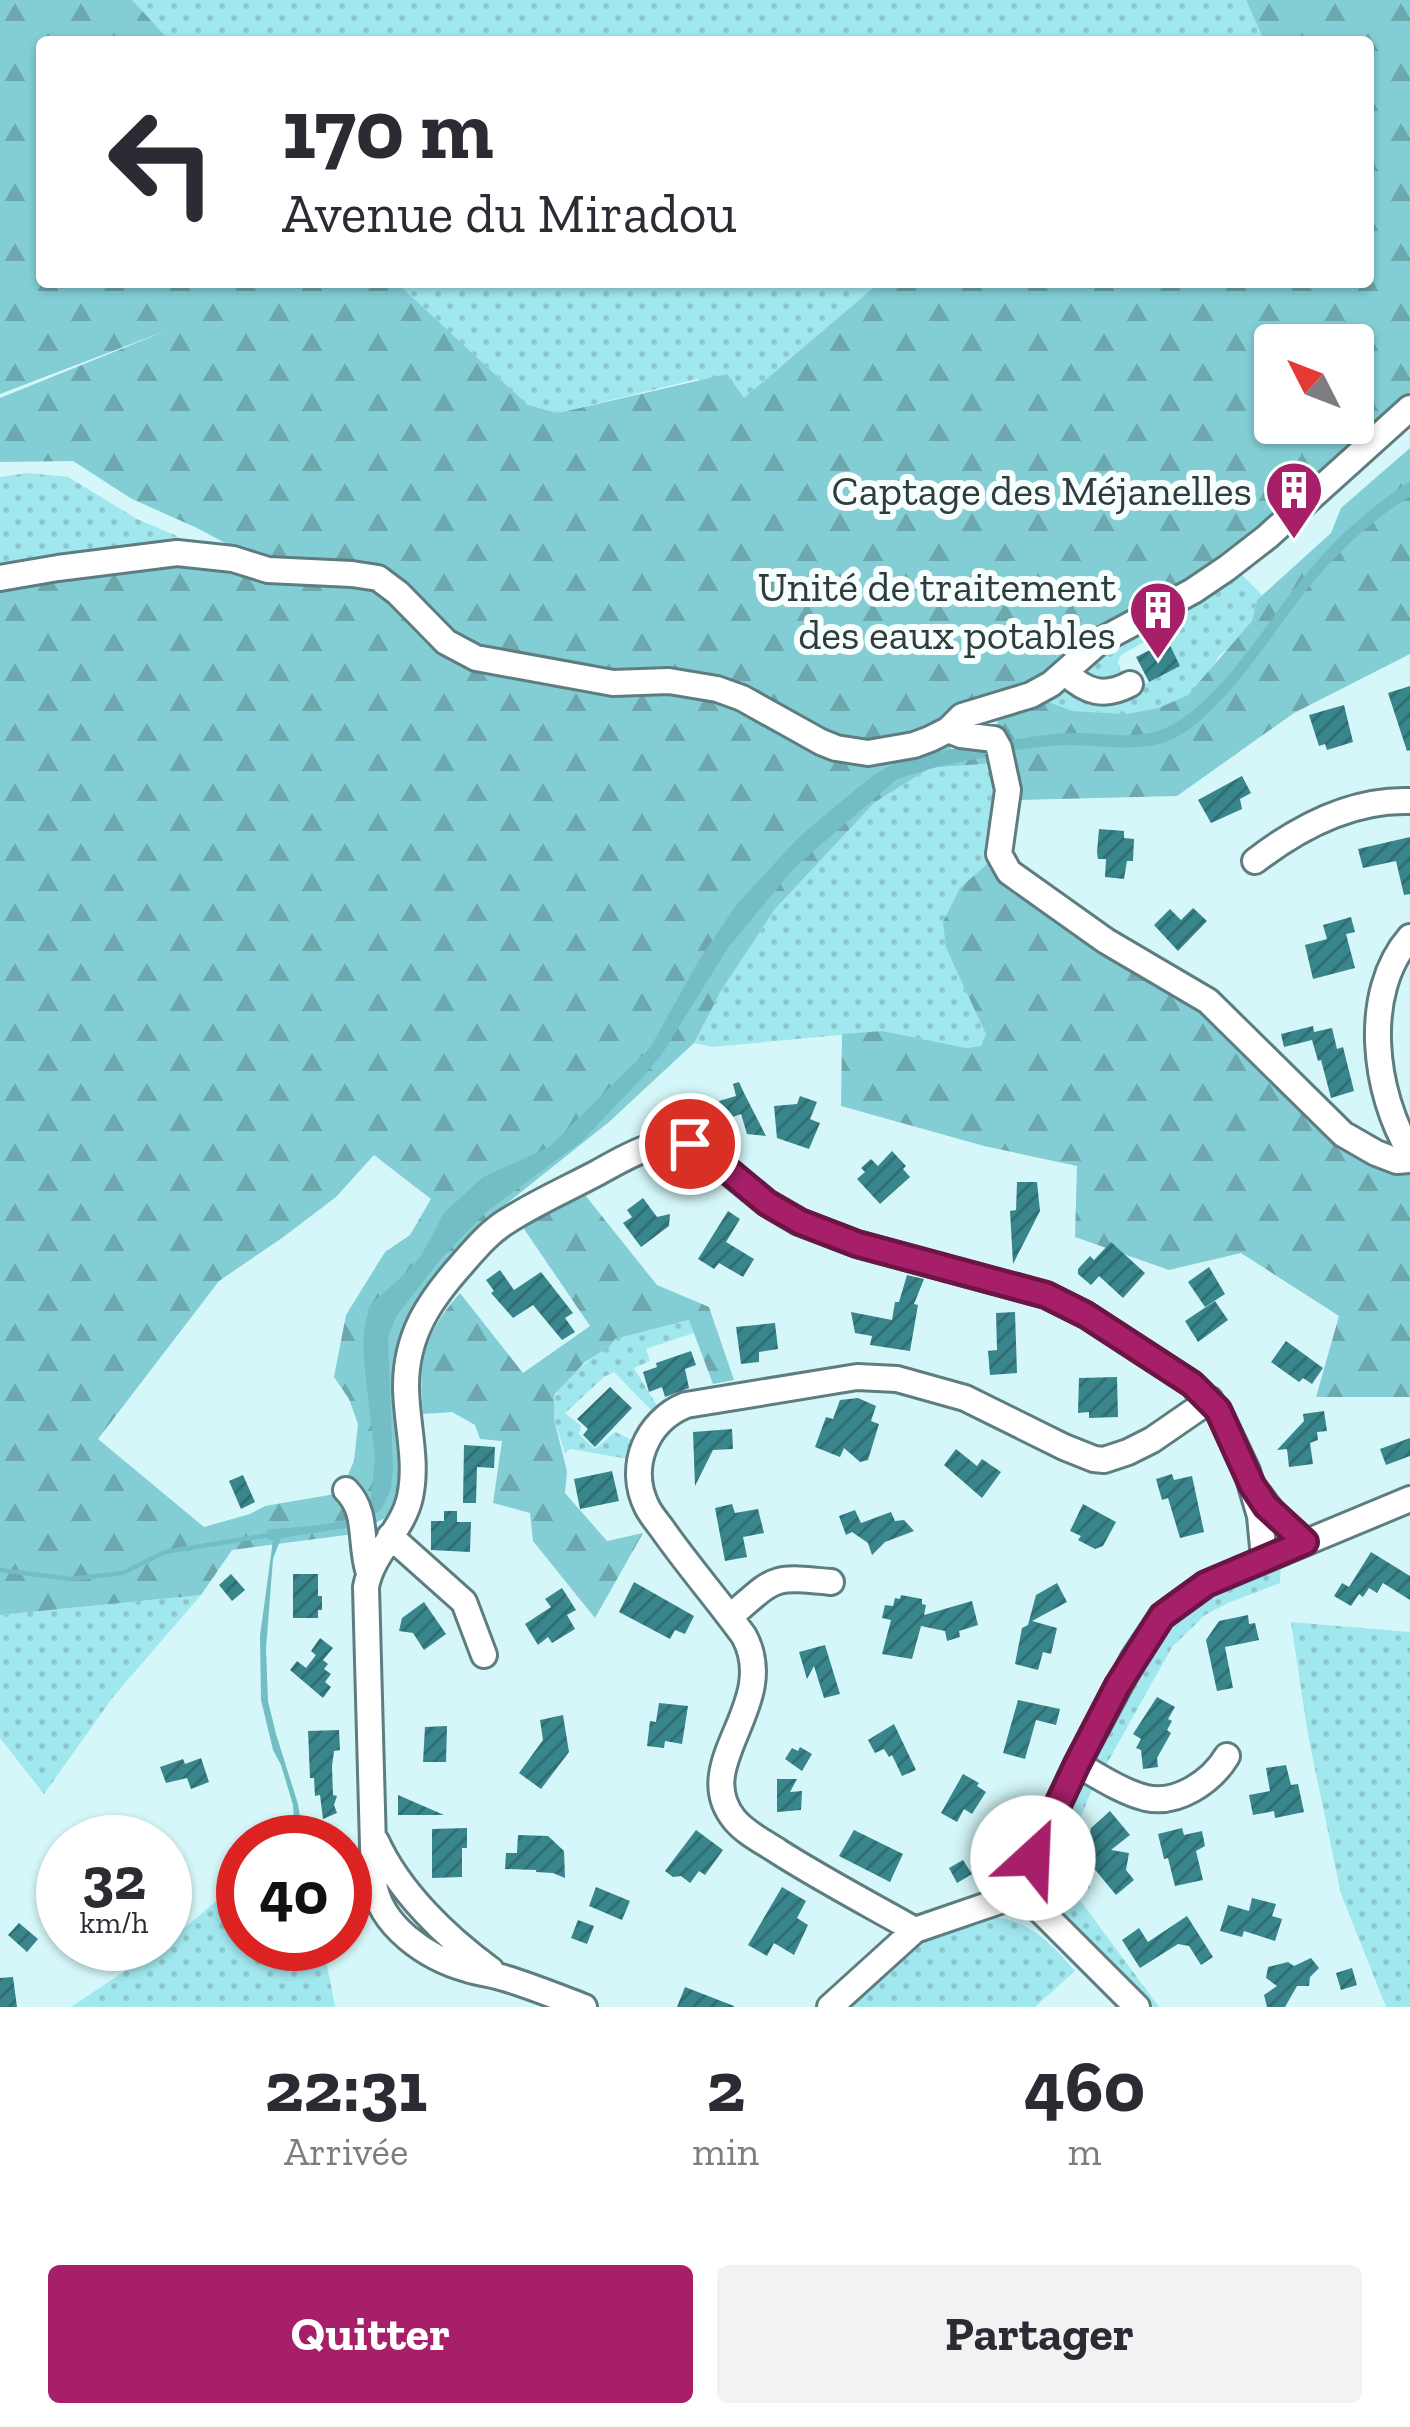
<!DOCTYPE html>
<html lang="fr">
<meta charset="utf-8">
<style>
body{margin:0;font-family:"Zilla Slab",serif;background:#f2f2f3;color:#2b2b33;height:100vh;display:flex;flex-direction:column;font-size:45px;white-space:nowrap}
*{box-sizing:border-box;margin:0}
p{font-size:39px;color:#7c7c81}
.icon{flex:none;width:66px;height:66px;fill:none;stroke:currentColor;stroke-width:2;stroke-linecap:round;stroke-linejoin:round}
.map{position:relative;height:2007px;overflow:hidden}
.drawer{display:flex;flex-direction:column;background:#fff;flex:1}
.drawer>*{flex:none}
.hud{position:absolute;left:36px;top:36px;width:1338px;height:252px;border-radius:12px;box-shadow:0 3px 9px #0004;background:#fff;color:#2b2b33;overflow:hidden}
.needle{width:78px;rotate:312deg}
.buttons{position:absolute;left:1254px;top:324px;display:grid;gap:24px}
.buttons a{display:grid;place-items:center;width:120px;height:120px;border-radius:12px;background:#fff;box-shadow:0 3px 9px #0004;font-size:60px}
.speed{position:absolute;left:36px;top:1815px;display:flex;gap:24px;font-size:60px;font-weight:700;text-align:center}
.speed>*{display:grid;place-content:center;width:156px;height:156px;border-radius:50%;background:#fff;box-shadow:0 3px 9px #0004;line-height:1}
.speed small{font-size:30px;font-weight:400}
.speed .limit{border:18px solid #d22;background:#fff;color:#111}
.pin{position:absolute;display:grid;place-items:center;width:102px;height:102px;color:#fff;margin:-51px;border:6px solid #fff;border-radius:50%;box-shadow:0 3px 12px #0007}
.me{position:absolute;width:132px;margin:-66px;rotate:25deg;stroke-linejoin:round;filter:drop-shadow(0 0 9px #0008)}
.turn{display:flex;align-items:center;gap:42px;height:252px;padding:0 48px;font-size:54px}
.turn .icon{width:156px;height:156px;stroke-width:2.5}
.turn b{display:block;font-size:84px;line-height:102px}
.eta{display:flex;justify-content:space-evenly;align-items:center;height:204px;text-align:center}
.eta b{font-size:72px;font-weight:700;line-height:84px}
.button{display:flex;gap:24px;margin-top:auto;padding:24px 48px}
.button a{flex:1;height:138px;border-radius:12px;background:#a61f68;color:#fff;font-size:48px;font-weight:700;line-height:138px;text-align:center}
.button a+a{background:#f2f2f3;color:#2b2b33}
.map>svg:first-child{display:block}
.grass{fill:url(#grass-dots)}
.forest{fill:url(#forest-firs);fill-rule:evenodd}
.water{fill:#73bec5}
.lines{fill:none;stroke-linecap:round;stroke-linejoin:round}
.stream{stroke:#73bec5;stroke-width:4.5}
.building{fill:url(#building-hatch)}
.minor-casing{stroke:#5e7d80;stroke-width:30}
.minor{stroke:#fff;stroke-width:24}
.route-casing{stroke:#6c1444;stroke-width:30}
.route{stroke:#a61f68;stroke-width:21}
.labels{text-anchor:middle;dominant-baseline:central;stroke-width:12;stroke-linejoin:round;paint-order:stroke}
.poi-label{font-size:42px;fill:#2e3c3d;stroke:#f7fefe;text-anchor:end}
</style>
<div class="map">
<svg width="1410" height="2007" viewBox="0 0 1410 2007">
<defs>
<pattern id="grass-dots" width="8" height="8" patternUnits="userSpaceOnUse" patternTransform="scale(3)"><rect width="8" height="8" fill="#a1e7ee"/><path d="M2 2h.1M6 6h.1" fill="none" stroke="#8bc7cd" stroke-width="1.8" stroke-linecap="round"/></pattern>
<pattern id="forest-firs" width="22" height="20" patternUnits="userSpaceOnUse" patternTransform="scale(3)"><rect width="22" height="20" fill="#83ced5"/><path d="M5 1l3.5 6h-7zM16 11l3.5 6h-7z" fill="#6ca8ae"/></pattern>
<pattern id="building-hatch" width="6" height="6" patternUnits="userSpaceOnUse" patternTransform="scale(3)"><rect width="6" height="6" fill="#38858b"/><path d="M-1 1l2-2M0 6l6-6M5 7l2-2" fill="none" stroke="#306e73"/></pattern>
</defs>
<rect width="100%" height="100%" fill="#d5f7fa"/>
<path class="grass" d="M132 0H1246L1263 35 1410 0V42L1362 37 1338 42H171Z
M396 282H880L744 399 697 379 558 413 528 405Z
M28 473 68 477 137 519 177 536 182 543 0 570V477Z
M1240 573 1262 595 1257 601 1252 621 1239 639 1219 656 1207 676 1188 695 1158 708 1126 714 1071 711 1046 701 1043 695 1068 687 1119 697 1180 666 1168 642 1151 649 1146 641 1121 655 1118 662 1123 676 1113 687 1081 674 1100 649Z
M995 763 999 795 987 836 988 863 960 888 946 948 987 1034 981 1046 966 1048 883 1031 712 1047 694 1043 721 991 775 909 875 802 930 768Z
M690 1320 694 1333 646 1349 650 1361 634 1368 657 1406 652 1411 614 1372 604 1377 565 1413 581 1426 579 1434 595 1449 615 1432 632 1440 629 1459 570 1449 565 1454 554 1419V1396L569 1377 615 1339Z
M1281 1559 1280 1583 1228 1603 1205 1615 1172 1647 1091 1792 1064 1857V1871L1068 1884 1159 2007H1146L1107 1965 1101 1953 1050 1898 1044 1882 1046 1857 1095 1740 1174 1613Z
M201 1595 113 1697 44 1794 0 1738V1615Z
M1291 1622 1410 1632V2007H1386L1341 1894 1308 1735Z
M243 1879V1944H323L335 2007H71L165 1944Z
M988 1917C1028 1918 1050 1942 1075 1971L1035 2007H846L917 1942Z"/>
<path class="forest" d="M0 0H132L171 42H42V282H396L528 405 558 413 727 374 744 398 880 282H1368V42H1265L1246 0H1410V392L1388 416 1227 562 1048 678 945 722 952 753 993 751 995 763 930 768 875 802 775 909 721 991 694 1043 609 1122 501 1208 438 1281 402 1327 399 1511 354 1534 232 1550 201 1595 0 1615V581L233 551 227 544 197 528 132 499 73 461 0 462V398L168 330 0 394ZM1275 345H1353V423H1275ZM374 1155 431 1199 410 1235 385 1252 346 1315 334 1377 349 1399 358 1424 354 1461 344 1484 335 1494 265 1506 250 1514 204 1527 98 1439 219 1281 282 1238 336 1197Z
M1410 448V654L1294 713 1177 796 1019 800 997 722 1006 713 1046 701 1072 711 1126 714 1158 708 1188 695 1252 621 1257 600 1331 533 1341 508Z
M988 863 1015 888 1186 994 1396 1167 1410 1175V1397H1316L1339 1316 1241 1253 1169 1270 1075 1237 1077 1166 984 1146 841 1106 842 1034 883 1031 966 1048 981 1046 986 1034 946 948 943 922 960 888Z
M585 1195 657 1285 709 1307 734 1380 713 1384 689 1320 615 1339 609 1347 585 1362 554 1395V1419L567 1471 565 1493 607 1541 643 1533 595 1618 533 1541 530 1513 493 1503 502 1441 480 1439 475 1425 452 1412 423 1414C418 1360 424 1334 460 1293L523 1373 590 1326 522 1226Z"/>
<path class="water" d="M1410 481V496C1373 520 1342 548 1313 582 1275 627 1219 725 1163 743 1133 752 1101 745 1070 745 1049 745 1027 749 1006 751L1003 741C1027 738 1051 733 1076 733 1102 733 1132 739 1158 731 1215 711 1264 625 1302 579 1333 540 1368 509 1410 481Z
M990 743 996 755 940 766 897 779 794 868 728 948 662 1054 643 1077 581 1142 486 1212 439 1261 396 1317 388 1337 393 1466 391 1489 382 1508 370 1519 353 1527 281 1538 273 1559 266 1648 268 1701 276 1734 298 1804 302 1830 307 1842H299L295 1834 293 1805 281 1765 273 1750 261 1700 260 1636 273 1540H268L267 1530C299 1525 345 1529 370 1506L375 1456 365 1372 363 1344 365 1324 370 1305 407 1272 421 1256 444 1213 483 1177 549 1147 650 1048 699 960 737 904 797 839 838 804 874 775 908 756Z"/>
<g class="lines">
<path class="stream" d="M0 1570 70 1579 123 1573 165 1552 269 1535"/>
</g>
<path class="building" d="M1168 641 1180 666 1149 682 1136 657Z
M1410 686V750L1407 751 1388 693Z
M1344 705 1353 742 1327 750 1325 744 1319 746 1309 715Z
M1242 776 1251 793 1240 799 1242 809 1211 823 1198 800Z
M1099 829 1124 831V838L1134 839 1133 861H1127L1124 879 1105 877 1106 859H1098L1097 852Z
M1410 837V894L1404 895 1396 861 1363 868 1358 849Z
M1193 908 1207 921 1178 951 1154 925 1170 909 1181 920Z
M1351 917 1355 932 1346 934 1355 968 1313 979 1305 945 1327 939 1323 925Z
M1313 1026 1314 1032 1332 1028 1337 1049 1343 1047 1354 1091 1331 1098 1321 1060 1318 1061 1312 1040 1284 1047 1281 1034Z
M739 1082 744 1093 766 1136 747 1134 741 1114 724 1120 719 1101 736 1096 733 1084Z
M800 1096 817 1102 810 1119 820 1123 809 1149 777 1138 774 1106 797 1104Z
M892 1151 906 1166 903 1169 910 1177 880 1204 857 1179 865 1172 861 1168 871 1159 878 1166Z
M1017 1182H1037L1040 1211 1013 1264 1010 1211 1016 1210Z
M643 1198 657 1217 670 1214 669 1226 641 1247 623 1223 632 1217 627 1210Z
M728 1211 740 1219 726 1242 754 1259 743 1277 719 1263 714 1269 698 1259Z
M1111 1242 1145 1273 1123 1298 1099 1276 1091 1285 1078 1274V1269L1090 1256 1094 1260Z
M1209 1267 1225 1294 1205 1307 1188 1282Z
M500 1270 514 1290 541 1272 573 1313 565 1318 575 1332 562 1340 533 1305 513 1318 491 1293 494 1291 486 1280Z
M907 1275 924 1279 914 1304 918 1305 910 1351 870 1345 872 1336 855 1333 851 1312 892 1320 895 1302H899Z
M1215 1301 1228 1320 1198 1342 1185 1321Z
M1015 1312 1017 1373 990 1375 988 1351 997 1350 996 1313Z
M775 1323 778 1349 759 1352V1362L741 1364 736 1327Z
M1286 1341 1323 1368 1312 1384 1303 1378 1299 1382 1271 1362Z
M691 1351 696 1365 685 1369 689 1388 665 1397 662 1387 649 1392 643 1372 657 1367 656 1363Z
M1117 1377 1118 1417 1089 1418V1412L1078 1413 1079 1378Z
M610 1387 632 1408 595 1447 583 1435 588 1429 577 1419Z
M858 1398 876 1406 871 1421 879 1424 868 1460 860 1462 844 1448 840 1457 815 1447 826 1417 833 1419 840 1400Z
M1324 1411 1327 1431 1317 1432 1318 1440 1310 1443 1313 1464 1289 1467 1287 1449 1277 1450 1304 1421 1303 1414Z
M732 1429 733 1449 713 1450 695 1486 693 1432Z
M1410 1438V1456L1386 1465 1380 1449Z
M464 1445 495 1447 494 1468 477 1467 476 1503H463Z
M956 1449 977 1466 982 1459 1001 1472 982 1498 944 1465Z
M612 1471 619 1501 580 1509 574 1479Z
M1172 1474 1174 1480 1192 1476 1204 1532 1180 1538 1168 1498 1162 1500 1156 1479Z
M243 1475 255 1502 241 1509 229 1481Z
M732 1504 735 1513 758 1509 764 1533 743 1537 747 1557 725 1561 715 1508Z
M1083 1504 1116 1522 1103 1546 1095 1549 1078 1540 1081 1536 1070 1531Z
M855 1510 861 1523 891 1512 895 1521 904 1520 914 1531 885 1542 872 1555 868 1543 852 1532 846 1535 839 1516Z
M444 1511H457V1522H471L470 1552 431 1550V1521H444Z
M1371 1552 1410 1576V1600L1383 1583 1377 1593 1369 1588 1363 1597 1359 1594 1351 1606 1334 1596 1342 1583 1349 1587Z
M231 1574 245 1590 232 1601 219 1585Z
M293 1574H318V1596H322V1610H318V1618H293Z
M634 1582 694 1616 685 1634 675 1630 670 1639 619 1612Z
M1057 1583 1067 1602 1032 1621 1057 1628 1051 1654 1043 1652 1038 1670 1015 1664 1022 1628 1028 1625 1036 1595Z
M562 1588 576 1610 567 1615 575 1629 552 1643 548 1637 538 1645 525 1624 551 1607 545 1599Z
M901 1595 922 1599V1604L926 1605 924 1615 972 1601 978 1625 959 1631 960 1637 947 1641 945 1631 921 1626 912 1659 882 1654 891 1620 882 1618 885 1605 893 1606 895 1598 900 1599Z
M424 1602 446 1634 424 1650 413 1633 399 1631 402 1618Z
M1248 1615 1249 1624 1255 1623 1259 1640 1225 1647 1233 1688 1217 1691 1206 1640 1219 1621Z
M320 1638 333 1648 323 1660 328 1664 324 1669 331 1674 325 1682 331 1687 323 1698 290 1670 297 1661 306 1668 316 1655 318 1657 311 1651Z
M825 1645 840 1694 824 1698 814 1666 807 1679 799 1652Z
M1157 1697 1175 1707 1168 1719 1172 1721 1167 1730 1171 1733 1157 1758 1158 1767 1143 1769 1141 1750 1136 1748 1141 1739 1133 1734Z
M1018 1700 1060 1709 1056 1725 1036 1720 1025 1759 1003 1753Z
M659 1703 688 1706 682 1744 665 1741 664 1748 647 1746 650 1721 656 1722Z
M563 1715 569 1752 541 1789 519 1773 543 1740 540 1720Z
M894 1724 916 1770 902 1776 892 1755 889 1757 884 1749 875 1753 868 1740Z
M447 1726 446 1762H423L425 1727Z
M339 1730 340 1750 334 1751 332 1766 333 1795 337 1796 334 1805 337 1813 323 1819 320 1795 315 1796 314 1778H310L308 1731Z
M800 1747 812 1754 802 1771 785 1759 792 1748 798 1751Z
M201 1758 209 1782 191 1789 187 1778 166 1783 160 1767 183 1759 185 1764Z
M1286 1765 1291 1785 1298 1784 1304 1812 1275 1818 1274 1811 1253 1815 1249 1795 1270 1791 1266 1768Z
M963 1774 979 1783 977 1786 986 1792 972 1814 964 1809 957 1822 941 1813Z
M777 1779H797L790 1792 802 1791 801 1810 777 1812Z
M398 1795 444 1815H398Z
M1110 1811 1130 1835 1111 1850 1129 1853 1126 1870 1134 1880 1116 1895 1092 1866 1089 1889 1076 1873 1078 1864H1090L1085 1857 1091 1828Z
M467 1828V1848H462V1877L432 1878V1829Z
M1182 1828 1184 1835 1202 1831 1205 1846 1196 1851 1203 1880 1175 1886 1168 1858 1164 1859 1158 1834Z
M696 1830 723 1850 705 1875 699 1871 690 1883 681 1876 673 1877 665 1871Z
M854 1830 903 1854 890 1882 839 1856Z
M518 1835 548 1836 564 1851 565 1878 553 1873 536 1872V1870L505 1869 506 1853H517Z
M963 1860 972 1874 957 1883 949 1868Z
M596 1887 630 1901 622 1920 589 1906Z
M782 1887 806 1901 797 1918 808 1925 794 1955 774 1943 767 1956 748 1945Z
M1252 1898 1276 1904 1272 1916 1282 1919 1275 1941 1244 1931 1242 1937 1220 1931 1228 1905 1249 1911Z
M1187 1916 1213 1957 1201 1965 1189 1946 1178 1944 1140 1968 1122 1940 1139 1928 1148 1942Z
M578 1920 594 1926 587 1944 571 1938Z
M19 1923 38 1939 27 1952 8 1935Z
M1311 1958 1319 1968 1310 1977 1309 1986H1297L1285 2007H1267L1264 1995 1277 1986 1266 1978 1268 1967 1288 1962 1294 1966Z
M1352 1968 1357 1985 1341 1990 1336 1973Z
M13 1977 17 2007H0V1978Z
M685 1987 734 2006V2007H677Z"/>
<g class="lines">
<defs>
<path id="minor" d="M0 578 58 568 177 553 233 559 268 570 352 574 378 578 398 593 446 642 476 658 613 683 669 681 717 689 742 698 821 742 836 748 868 753 914 745 930 739 948 730 962 716 1031 695 1051 684 1100 641 1193 591 1227 568 1267 537 1410 408
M1066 673C1086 692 1104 698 1130 684
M948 730 961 735 994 739 999 748 1008 790 999 854 1009 872 1106 941 1208 1001 1343 1134 1376 1153 1397 1161 1410 1160
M1255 861C1299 827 1353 799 1410 801
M1410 937C1361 993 1374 1093 1410 1152
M346 1490C369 1513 359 1544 369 1573
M1257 1492 1273 1513 1305 1542
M390 1536 464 1602 484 1655
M730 1617C776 1577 770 1576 831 1582
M1077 1764C1098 1776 1122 1792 1146 1798 1178 1805 1212 1781 1227 1756
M376 1841C399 1892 446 1937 491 1970
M915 1930C869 1904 823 1880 779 1852 764 1842 745 1833 734 1819 689 1763 781 1705 744 1636 718 1600 689 1567 663 1530 658 1523 651 1515 647 1507 627 1467 646 1421 686 1405L857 1377 897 1379 965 1398 1064 1447 1094 1459 1104 1460 1128 1452 1152 1440 1210 1400
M584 2007C558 1997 531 1986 504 1978 492 1974 479 1973 467 1969 427 1958 380 1926 374 1883L366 1587C372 1553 403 1530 410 1497 418 1460 406 1423 406 1386 406 1335 429 1301 462 1264 476 1248 490 1231 509 1220 537 1202 569 1188 599 1172 629 1155 668 1131 702 1150L767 1203 799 1222 857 1244 1046 1295 1086 1315 1192 1384 1218 1410 1247 1471 1260 1516 1264 1558
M830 2007 915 1930 1023 1893
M1137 2007 1023 1893 1032 1858 1077 1764 1134 1658 1162 1616 1206 1584 1410 1499"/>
</defs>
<use href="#minor" class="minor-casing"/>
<use href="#minor" class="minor"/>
</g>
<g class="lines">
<defs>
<path id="route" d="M690 1144 713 1158 767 1203 800 1222 857 1244 1046 1295 1086 1315 1192 1384 1218 1410 1252 1485 1266 1506 1305 1542 1206 1584 1162 1616 1118 1685 1077 1764 1033 1858"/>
</defs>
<use href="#route" class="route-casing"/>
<use href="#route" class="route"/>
</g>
<defs>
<symbol id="building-pin" viewBox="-11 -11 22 30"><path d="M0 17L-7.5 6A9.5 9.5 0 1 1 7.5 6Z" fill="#a61f68" stroke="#f7fefe"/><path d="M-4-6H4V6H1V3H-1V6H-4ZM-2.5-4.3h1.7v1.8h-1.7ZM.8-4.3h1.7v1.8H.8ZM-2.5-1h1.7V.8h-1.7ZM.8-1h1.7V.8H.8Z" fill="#fff"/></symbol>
</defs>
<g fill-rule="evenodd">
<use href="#building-pin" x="1261" y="457" width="66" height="90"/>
<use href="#building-pin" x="1125" y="577" width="66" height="90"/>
</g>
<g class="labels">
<g class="poi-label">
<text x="1252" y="490">Captage des Méjanelles</text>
<text x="1116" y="586">Unité de traitement<tspan x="1116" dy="48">des eaux potables</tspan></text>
</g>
</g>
</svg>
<div class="buttons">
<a><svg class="needle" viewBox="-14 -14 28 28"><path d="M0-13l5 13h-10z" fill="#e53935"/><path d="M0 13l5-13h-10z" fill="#7c7c81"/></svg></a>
</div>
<div class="speed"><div>32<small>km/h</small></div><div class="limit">40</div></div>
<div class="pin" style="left:690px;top:1144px;background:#d93025"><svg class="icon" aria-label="arrive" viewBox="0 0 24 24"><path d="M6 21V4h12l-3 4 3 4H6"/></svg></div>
<svg class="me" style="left:1033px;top:1858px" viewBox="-20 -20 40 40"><circle r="19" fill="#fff"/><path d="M0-13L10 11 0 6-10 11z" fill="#a61f68"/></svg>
<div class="hud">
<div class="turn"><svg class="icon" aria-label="left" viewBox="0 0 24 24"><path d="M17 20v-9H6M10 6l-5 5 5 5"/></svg><div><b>170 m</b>Avenue du Miradou</div></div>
</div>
</div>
<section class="drawer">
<div class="eta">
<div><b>22:31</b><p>Arrivée</p></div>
<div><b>2</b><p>min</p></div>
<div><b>460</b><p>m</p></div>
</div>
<div class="button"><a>Quitter</a><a>Partager</a></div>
</section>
